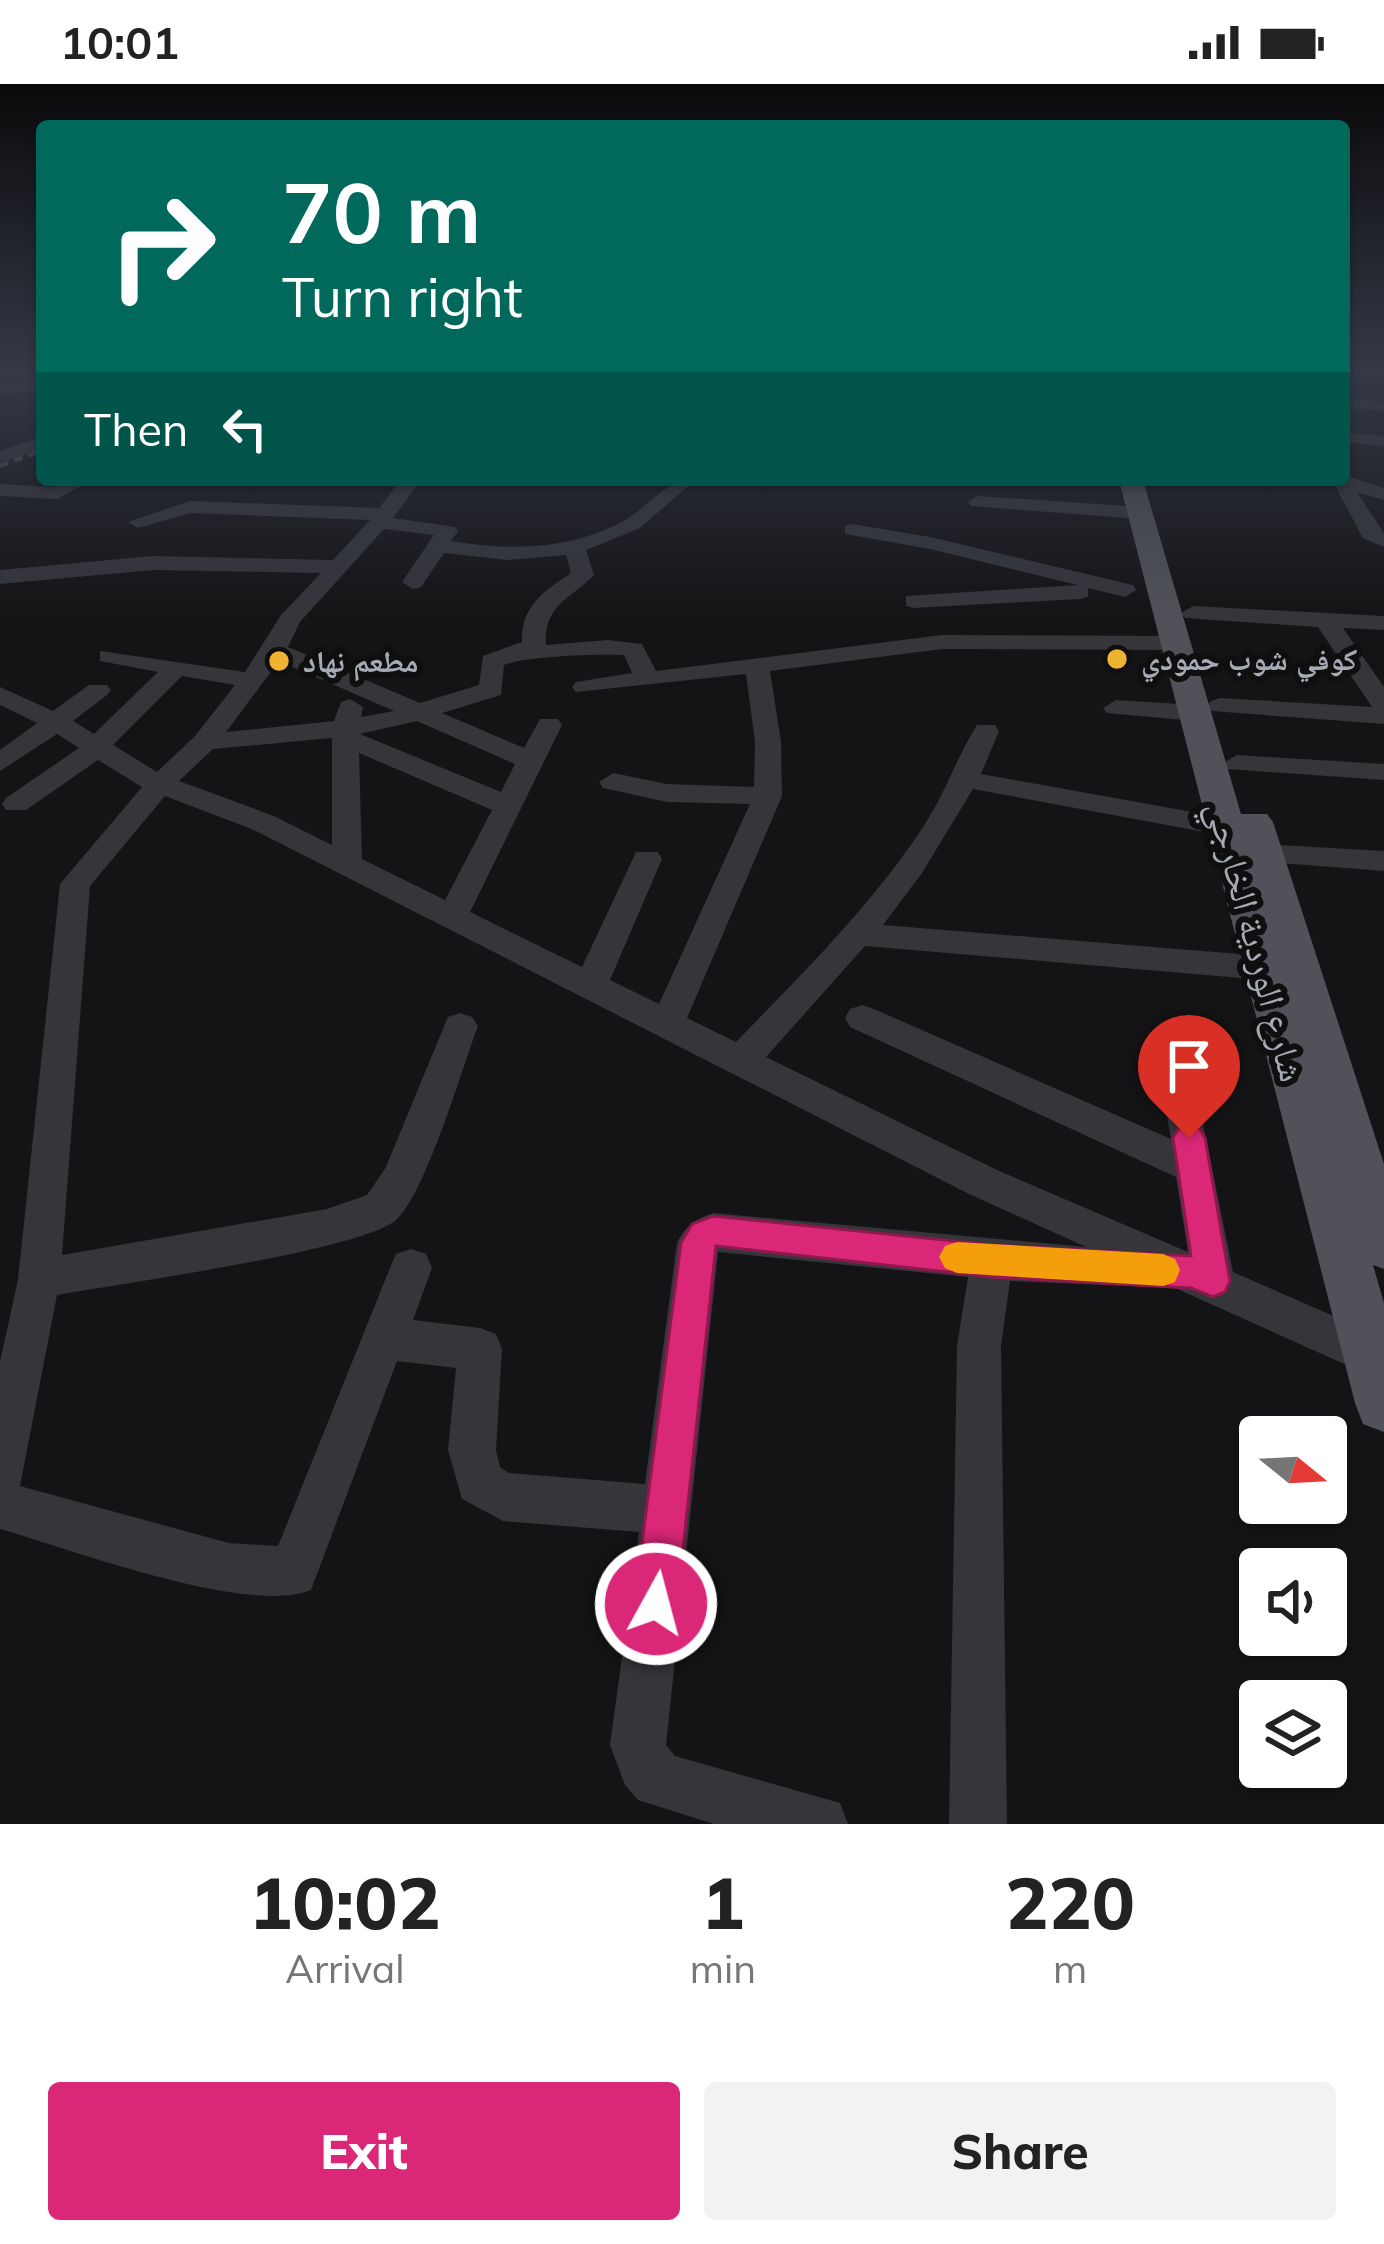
<!DOCTYPE html>
<meta charset="utf-8">
<style>
body{margin:0;font-family:Mulish,"Noto Naskh Arabic",sans-serif;background:#f2f2f2;color:#222;height:100vh;display:flex;flex-direction:column;font-size:45px;white-space:nowrap}
*{box-sizing:border-box;margin:0}
p{font-size:39px;color:#767676}
.icon{flex:none;width:66px;height:66px;fill:none;stroke:currentColor;stroke-width:2;stroke-linecap:round;stroke-linejoin:round}
.map{position:relative;height:1740px;overflow:hidden}
.sheet{display:flex;flex-direction:column;background:#fff;flex:1}
.sheet>*{flex:none}
.hud{position:absolute;left:36px;top:36px;width:1314px;height:366px;border-radius:12px;box-shadow:0 3px 9px #0004;background:#00695c;color:#fff;overflow:hidden}
.needle{width:78px;rotate:108deg}
.fabs{position:absolute;left:1239px;top:1332px;display:grid;gap:24px}
.fabs a{display:grid;place-items:center;width:108px;height:108px;border-radius:12px;background:#fff;box-shadow:0 3px 9px #0004;font-size:60px}
.pin{position:absolute;display:grid;place-items:center;width:102px;height:102px;color:#fff;margin:-123px -51px;border-radius:50% 50% 50% 0;rotate:-45deg;box-shadow:0 0 12px #0007}
.pin .icon{rotate:45deg}
.me{position:absolute;width:132px;margin:-66px;rotate:7deg;stroke-linejoin:round;filter:drop-shadow(0 0 9px #0008)}
.turn{display:flex;align-items:center;gap:42px;height:252px;padding:0 48px;font-size:54px}
.turn .icon{width:156px;height:156px;stroke-width:2.5}
.turn b{display:block;font-size:84px;line-height:102px}
.then{display:flex;align-items:center;height:114px;padding:0 48px;background:#0003;gap:24px;font-size:45px}
.eta{display:flex;justify-content:space-evenly;align-items:center;height:204px;text-align:center}
.eta b{font-size:72px;font-weight:800;line-height:84px}
.primary-button{display:flex;gap:24px;margin-top:auto;padding:24px 48px}
.primary-button a{flex:1;height:138px;border-radius:12px;background:#db2777;color:#fff;font-size:48px;font-weight:800;line-height:138px;text-align:center}
.primary-button a+a{background:#f2f2f2;color:#222}
.status{display:flex;justify-content:space-between;align-items:center;height:84px;padding:0 60px;background:#fff;direction:ltr}
.status svg{height:33px;fill:currentColor}
.map>svg:first-child{display:block}
.lines{fill:none;stroke-linecap:round;stroke-linejoin:round}
.minor{fill:#35353a;fill-rule:evenodd}
.major{fill:#515259;fill-rule:evenodd}
.rail{stroke:#4a4b51;stroke-width:4.5;stroke-dasharray:9 6;stroke-linecap:butt}
.route{fill:#db2777;stroke:#8e194d;stroke-width:3}
.slow{fill:#f59e0b}
.poi-dot{fill:#efb231;stroke:#0f0f10;stroke-width:4.5}
.labels{text-anchor:middle;dominant-baseline:central;stroke-width:12;stroke-linejoin:round;paint-order:stroke}
.far-poi-label{font-size:30px;font-weight:bold;fill:#a5aab5;stroke:#0f0f10;text-anchor:start}
.street-label{font-size:36px;fill:#a5aab5;stroke:#0f0f10}
</style>
<div class="status"><b>10:01</b><svg viewBox="0 0 49 12"><path d="M0 12V9h3v3zM5 12V6h3v6zM10 12V3h3v9zM15 12V0h3v12zM26 1h20v11H26zM47 4h2v5h-2z"/></svg></div>
<div class="map">
<svg width="1384" height="1740" viewBox="0 0 1384 1740">
<rect width="100%" height="100%" fill="#141315"/>
<g class="lines">
<path class="minor" d="M1351 291H1384V298Z
M42 298V308L0 310V300Z
M1344 314 1384 317V327L1344 324Z
M1344 348 1384 352V362L1344 358Z
M42 353V364L0 379V367Z
M1344 391 1384 404V416L1357 408 1384 449V463L1363 454 1332 396H1344Z
M67 396H92L57 415 0 412V400L54 403Z
M401 396H421L393 434 455 443 458 447 451 457C510 467 572 466 625 436 651 421 664 396 695 396L640 444 586 466 594 491C571 515 543 521 546 561L608 556 642 560 656 587 942 551 1176 552 1188 559 1176 566 942 565 770 587 781 658 782 712 687 934 736 958C803 889 872 821 925 740 945 709 957 673 977 641H995L999 647 981 690 1226 734 1241 743 1226 752 973 705 922 789 883 841 1264 872 1276 875 1281 884 1276 893 1264 896 865 862 766 973 997 1086 1188 1168 1176 1093 850 943 845 934 850 925 862 921 874 925 1171 1055 1166 1026 1172 1015 1185 1011 1198 1015 1233 1188 1384 1254V1286L1371 1292 1175 1204 1010 1197 1001 1262 1007 1740H949L957 1262 968 1193 718 1168 666 1661 675 1672 840 1719 848 1740H714L638 1716 625 1701 610 1661 639 1448 503 1437 462 1415 448 1366 456 1284 397 1277 311 1506C248 1532 70 1465 0 1445V1278L18 1195 60 800 142 703 98 676 26 726H6L2 720 6 714 79 664 57 650 0 687V666L37 639 0 621V603L53 627 89 601H107L111 606 107 611 73 637 94 650 158 588 100 577V567L245 588 281 531 321 489 153 486 0 500V486L153 472 333 476 370 436 191 429 138 444 128 438 190 417 379 424ZM384 445 434 451 402 498 413 505 421 503 444 469 508 476 566 471 571 489C545 506 520 523 522 558L483 572 479 601 420 619 288 563 300 538ZM624 571 632 589 576 598 572 603 576 608 746 590 755 658 754 703 667 700 613 689 599 698 603 704 667 718 750 720 659 920 610 896 662 775 658 768H636L582 883 470 828 562 641 558 635H540L524 664 442 629 501 611 504 581C527 572 596 570 624 571ZM279 577 394 627 361 633 363 623 350 615 341 618 334 637 226 648ZM182 592 235 601 195 652 157 688 113 661ZM417 637 515 680 501 708 360 650ZM332 654V761L274 732 179 697 213 665ZM359 669 492 726 445 816 362 775ZM165 712 254 746 969 1110 1086 1163 713 1129C696 1135 685 1142 677 1159L645 1400 509 1389 500 1383 496 1366 502 1265 496 1250 480 1244 413 1236 432 1184 426 1170 411 1165 396 1170 390 1184 278 1462 229 1459 20 1402 57 1211C117 1200 360 1167 396 1136 426 1109 462 984 478 942L472 933 460 929 448 933 385 1085 367 1111 327 1125 62 1171 90 802Z
M978 412 1141 423 1151 429 1141 435 971 422 968 418Z
M852 440 930 453 1133 501 1136 506 1125 513 1088 504V513L1080 515 914 524 906 522V512L1078 501 930 465 845 450V442Z
M1193 522 1384 532V546L1343 544 1384 603V640L1211 627 1207 622 1211 617 1220 614 1372 623 1318 543 1185 534 1181 529Z
M1116 616 1195 621 1208 629 1195 637 1107 629 1103 624Z
M1237 671 1384 680V696L1227 685 1223 679Z
M1263 760 1384 767V787L1252 777 1248 770Z"/>
<path class="major" d="M1119 396H1143L1241 730H1267L1273 738 1384 1080V1185L1373 1181 1384 1219V1348L1363 1340 1355 1319Z"/>
<path class="rail" d="M0 382 42 366"/>
</g>
<linearGradient id="sky" x2="0" y2="1"><stop stop-color="#0b0a0c"/><stop offset="0.54" stop-color="#343946"/><stop offset="1" stop-color="#343946" stop-opacity="0"/></linearGradient>
<rect width="1384" height="534" fill="url(#sky)"/>
<path class="route" d="M1189 1041 1200 1045 1205 1054 1230 1197 1225 1208 1213 1213 1191 1204 992 1193 716 1162 677 1520 671 1535 656 1542 641 1535 634 1520 681 1159 692 1140 713 1132 992 1161 1191 1172 1173 1054 1178 1045Z"/>
<path class="slow" d="M957 1158 1163 1170 1175 1175 1180 1186 1175 1198 1163 1202 957 1189 945 1184 939 1173 945 1162Z"/>
<g class="poi-dot">
<circle cx="1117" cy="575" r="12"/>
<circle cx="279" cy="577" r="12"/>
</g>
<g class="labels">
<g class="far-poi-label">
<text x="1141" y="575">كوفي شوب حمودي</text>
<text x="303" y="577">مطعم نهاد</text>
</g>
<g class="street-label">
<text transform="translate(1257 857) rotate(75)">شارع الوردية الخارجي</text>
</g>
</g>
</svg>
<div class="fabs">
<a><svg class="needle" viewBox="-14 -14 28 28"><path d="M0-13l5 13h-10z" fill="#e53935"/><path d="M0 13l5-13h-10z" fill="#767676"/></svg></a>
<a><svg class="icon" aria-label="sound" viewBox="0 0 24 24"><path d="M4 9h4l5-4v14l-5-4H4zM17 9q2 3 0 6"/></svg></a>
<a><svg class="icon" aria-label="layers" viewBox="0 0 24 24"><path d="M12 4l9 5-9 5-9-5zM3 14l9 5 9-5"/></svg></a>
</div>
<div class="pin" style="left:1189px;top:1054px;background:#d93025"><svg class="icon" aria-label="arrive" viewBox="0 0 24 24"><path d="M6 21V4h12l-3 4 3 4H6"/></svg></div>
<svg class="me" style="left:656px;top:1520px" viewBox="-20 -20 40 40"><circle r="17" fill="#db2777" stroke="#fff" stroke-width="3"/><path d="M0-11L8 9 0 5-8 9z" fill="#fff"/></svg>
<div class="hud">
<div class="turn"><svg class="icon" aria-label="right" viewBox="0 0 24 24"><path d="M7 20v-9h11M14 6l5 5-5 5"/></svg><div><b>70 m</b>Turn right</div></div>
<div class="then">Then<svg class="icon" aria-label="left" viewBox="0 0 24 24"><path d="M17 20v-9H6M10 6l-5 5 5 5"/></svg></div>
</div>
</div>
<section class="sheet">
<div class="eta">
<div><b>10:02</b><p>Arrival</p></div>
<div><b>1</b><p>min</p></div>
<div><b>220</b><p>m</p></div>
</div>
<div class="primary-button"><a>Exit</a><a>Share</a></div>
</section>
